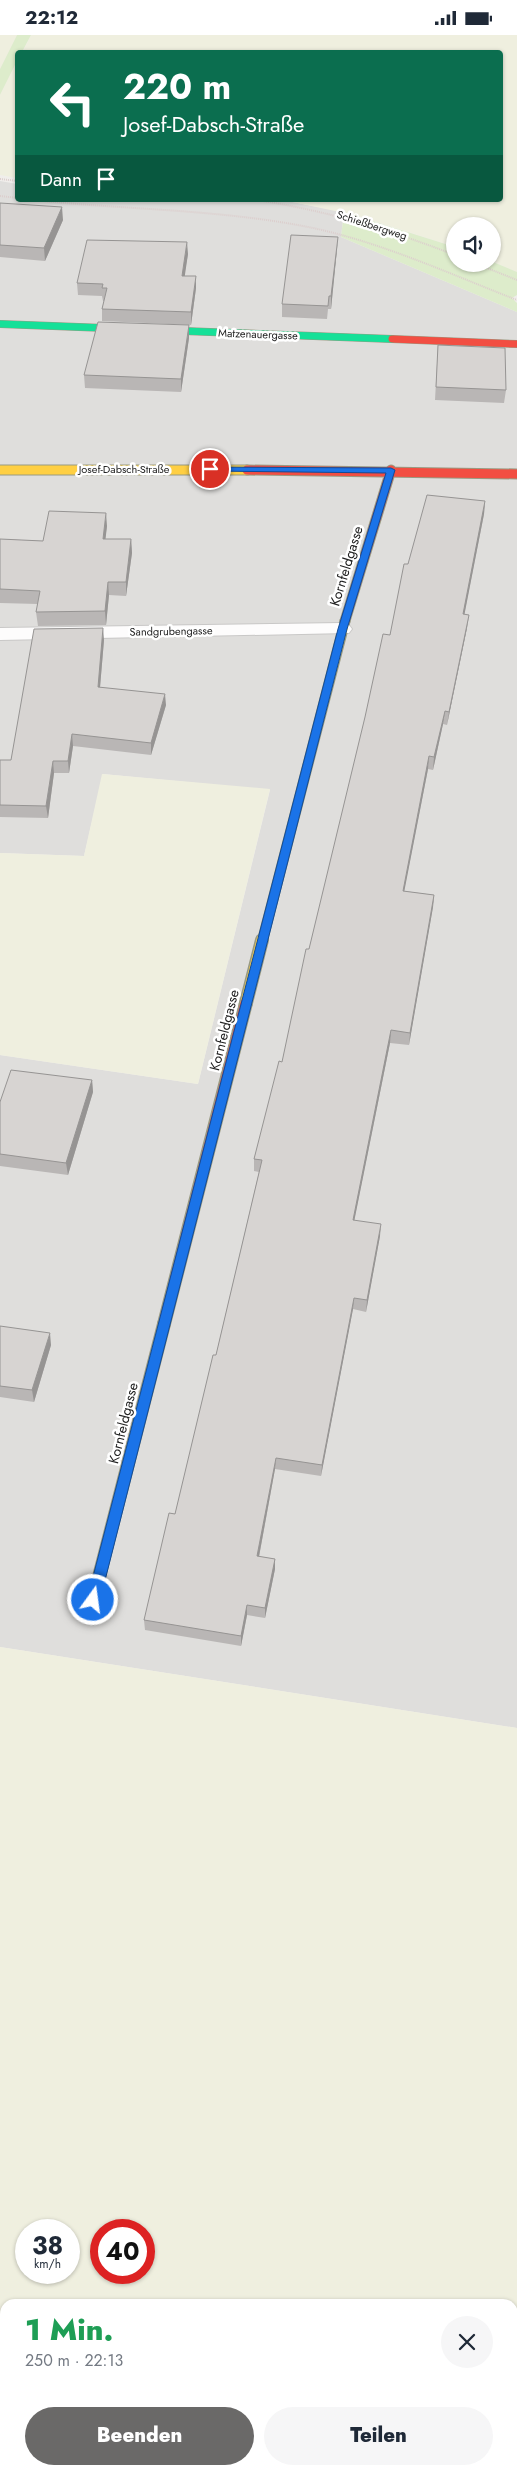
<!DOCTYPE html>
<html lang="de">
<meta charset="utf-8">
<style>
body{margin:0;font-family:Jost,sans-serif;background:#f6f6f7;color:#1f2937;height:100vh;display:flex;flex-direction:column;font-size:19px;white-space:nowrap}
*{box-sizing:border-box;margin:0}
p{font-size:16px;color:#747a83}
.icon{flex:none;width:28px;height:28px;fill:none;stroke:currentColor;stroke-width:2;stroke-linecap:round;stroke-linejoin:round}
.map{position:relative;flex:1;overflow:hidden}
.drawer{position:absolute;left:0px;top:2264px;width:518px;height:176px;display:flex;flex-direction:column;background:#fff;border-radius:15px 15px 0 0;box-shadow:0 1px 4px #0004}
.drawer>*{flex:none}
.top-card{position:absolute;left:15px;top:15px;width:488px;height:152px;border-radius:5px;box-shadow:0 1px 4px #0004;background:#0b6e4f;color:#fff;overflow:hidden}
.fabs{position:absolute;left:446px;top:182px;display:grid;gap:10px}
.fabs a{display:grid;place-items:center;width:55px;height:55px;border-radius:50%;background:#fff;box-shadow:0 1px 4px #0004;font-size:25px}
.speed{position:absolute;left:15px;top:2184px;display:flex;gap:10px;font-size:25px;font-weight:700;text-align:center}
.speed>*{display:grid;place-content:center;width:65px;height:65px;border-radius:50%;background:#fff;box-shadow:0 1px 4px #0004;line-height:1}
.speed small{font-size:12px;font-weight:400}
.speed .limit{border:8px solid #d22;background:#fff;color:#111}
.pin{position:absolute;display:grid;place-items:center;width:42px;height:42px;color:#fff;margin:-21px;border:2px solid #fff;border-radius:50%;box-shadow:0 1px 5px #0007}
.me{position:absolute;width:55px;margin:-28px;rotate:14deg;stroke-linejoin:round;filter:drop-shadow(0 0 4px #0008)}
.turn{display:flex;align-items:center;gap:18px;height:105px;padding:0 25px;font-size:22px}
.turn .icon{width:65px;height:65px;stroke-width:2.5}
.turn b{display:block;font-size:35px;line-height:42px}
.then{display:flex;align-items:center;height:48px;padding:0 25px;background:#0003;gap:10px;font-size:19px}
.round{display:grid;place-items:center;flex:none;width:52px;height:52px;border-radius:26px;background:#f6f6f7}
.head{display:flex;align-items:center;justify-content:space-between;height:85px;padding:0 25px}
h1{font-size:30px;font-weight:800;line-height:38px;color:#1e9e55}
.cta{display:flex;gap:10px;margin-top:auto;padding:10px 25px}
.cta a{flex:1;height:58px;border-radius:30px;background:#6a6968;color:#fff;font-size:20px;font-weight:800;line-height:58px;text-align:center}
.cta a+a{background:#f6f6f7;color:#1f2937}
.status{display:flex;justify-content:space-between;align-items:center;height:35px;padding:0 25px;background:#fff;direction:ltr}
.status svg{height:14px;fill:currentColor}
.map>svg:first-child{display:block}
.residential{fill:#dfdedc}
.farmland{fill:#efefdf;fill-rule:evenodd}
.grass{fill:#ddeccb}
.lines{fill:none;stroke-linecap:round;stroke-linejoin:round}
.street-casing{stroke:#c9c8c7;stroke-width:2}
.fast-casing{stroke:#999a82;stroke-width:8}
.slow-far1-casing{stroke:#999a82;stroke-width:11}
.slow-casing{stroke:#999a82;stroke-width:14}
.jam-far2-casing{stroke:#999a82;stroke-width:8}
.jam-far1-casing{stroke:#999a82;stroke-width:11}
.jam-casing{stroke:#999a82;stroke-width:14}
.path{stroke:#dccecd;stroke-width:2;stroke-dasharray:1 1;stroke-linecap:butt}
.street{fill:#fdfcfc;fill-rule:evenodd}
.fast{stroke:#16e098;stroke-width:7}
.slow-far1{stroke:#ffcf43;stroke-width:9}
.slow{stroke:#ffcf43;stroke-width:11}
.jam-far2{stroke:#f24e42;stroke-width:7}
.jam-far1{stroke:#f24e42;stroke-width:9}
.jam{stroke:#f24e42;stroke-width:11}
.wall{fill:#b9b6b5}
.shaded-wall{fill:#969493}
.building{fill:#d7d4d2;stroke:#969493}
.route{fill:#1a73e8;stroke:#114b97}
.labels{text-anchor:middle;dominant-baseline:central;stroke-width:5;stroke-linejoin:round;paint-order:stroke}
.far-street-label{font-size:11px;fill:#222;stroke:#fff}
.street-label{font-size:14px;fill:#222;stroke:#fff}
</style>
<div class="status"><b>22:12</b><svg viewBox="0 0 49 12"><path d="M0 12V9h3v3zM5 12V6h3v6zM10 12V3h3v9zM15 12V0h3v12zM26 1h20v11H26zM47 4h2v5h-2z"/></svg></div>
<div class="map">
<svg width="517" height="2439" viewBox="0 0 517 2439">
<rect width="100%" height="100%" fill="#f0eeeb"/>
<path class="residential" d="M0 146 17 149 18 165H282L344 177 341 202 517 277V1693L0 1612V1020L198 1049 270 755 103 739 84 821 0 818Z"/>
<path class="farmland" d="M0 0H17L0 34Z
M31 0H517V237L493 227 492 191H455V212L359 181 283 165H500V18H22Z
M17 26V143L0 140V60Z
M102 739 270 754 198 1049 0 1020V818L84 821Z
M0 1612 517 1693V2439H0ZM26 2195H69V2238H26ZM101 2195H144V2238H101ZM5 2269H512V2435H5Z"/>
<path class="grass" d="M17 0H31L22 17 18 18 17 26 0 60V34Z
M344 177 455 212V229L493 227 517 237V260L512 263 517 268V277L341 202Z"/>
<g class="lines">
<defs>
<path id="street" d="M342 588 349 590 352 594 349 598 0 605V593Z"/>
<path id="fast" d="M0 289 392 304"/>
<path id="slow-far1" d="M0 435H247
M262 907 345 586"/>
<path id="slow" d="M246 968 262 905
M93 1565 164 1289"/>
<path id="jam-far2" d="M392 304 517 309"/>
<path id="jam-far1" d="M247 435 517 439
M345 586 391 435"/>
<path id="jam" d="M164 1289 246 968"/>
</defs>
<use href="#street" class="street-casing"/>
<use href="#fast" class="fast-casing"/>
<use href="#slow-far1" class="slow-far1-casing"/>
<use href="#slow" class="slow-casing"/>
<use href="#jam-far2" class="jam-far2-casing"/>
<use href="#jam-far1" class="jam-far1-casing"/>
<use href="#jam" class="jam-casing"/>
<path class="path" d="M0 144 18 146
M0 161 18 163
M33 165C126 175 221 174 313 193 383 208 450 239 517 265
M256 165C325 175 390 195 455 220
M477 229 517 245"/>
<use href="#street" class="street"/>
<use href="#fast" class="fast"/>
<use href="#slow-far1" class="slow-far1"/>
<use href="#slow" class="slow"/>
<use href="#jam-far2" class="jam-far2"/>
<use href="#jam-far1" class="jam-far1"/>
<use href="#jam" class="jam"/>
</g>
<path class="wall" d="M0 168 63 185 45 226 0 222Z
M337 214 331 274H328L327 284 282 282V269Z
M188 219 184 241 196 253 191 290 102 286V274L104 266H103L102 261 78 260 77 248Z
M189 303 181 357 85 353 84 340Z
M438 310 506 355 504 368 435 365Z
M485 466 484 479 464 580 467 593 447 690 443 689 433 735 428 734 404 856 434 860 433 872 409 1010 390 1008 354 1186 380 1201 366 1277 353 1274 321 1441 275 1434 259 1522 275 1524V1534L265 1583 247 1580 241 1611 145 1595 144 1585 175 1479 216 1320 259 1137 254 1136V1124L282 1027 309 914 408 529Z
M107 491 105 504H131L132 518 126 561 109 560 106 590 38 591 36 577 38 569 0 568V504L43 506Z
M104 605 100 652 166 670 151 720 73 711 69 738H54L48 783 0 782V725H11Z
M92 1045 93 1057 68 1140 0 1131V1067Z
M0 1291 51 1310 34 1367 0 1362Z"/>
<path class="shaded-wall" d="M62 172 63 185 45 226 44 213Z
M338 202 337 214 331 274V261Z
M187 207 188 219 183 253 182 241Z
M196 241V253L191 290V277Z
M189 290V303L181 357V344Z
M485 466 484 479 462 592 463 579Z
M106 478 107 491 104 517 103 504Z
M131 504 132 518 126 561V547Z
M108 547 109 560 106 590 105 576Z
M469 580 467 593 447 690 449 677Z
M103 593 104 605 99 664 98 652Z
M165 659 166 670 151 720V708Z
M445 676 443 689 433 735 434 722Z
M72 699 73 711 69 738 68 726Z
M429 721 428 734 402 868 403 856Z
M53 726 54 738 48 783 46 771Z
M434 860 433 872 409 1010 410 998Z
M391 995 390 1008 352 1197 353 1185Z
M92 1045 93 1057 68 1140 66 1128Z
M381 1189 380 1201 366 1277 367 1265Z
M354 1263 353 1274 321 1441 322 1430Z
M50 1298 51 1310 34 1367 32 1355Z
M276 1423 275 1434 257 1532V1521Z
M275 1524V1534L265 1583V1573Z
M247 1570V1580L241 1611V1601Z"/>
<path class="building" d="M0 168 62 172 44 213 0 210Z
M291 200 338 202 331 261H329L328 271 282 269Z
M87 205 187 207 182 241H196L191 277 102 274 107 253H102L103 249 77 248Z
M98 287 189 290 181 344 84 340Z
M438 310 505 313 506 355 436 352Z
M427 460 485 466 463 579 469 580 449 677 445 676 434 722 429 721 403 856 434 860 410 998 391 995 353 1185 381 1189 367 1265 354 1263 322 1430 276 1423 257 1521 275 1524 265 1573 247 1570 241 1601 144 1585 169 1478 175 1479 213 1320H216L262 1125 254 1124 279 1026 282 1027 306 914H309L365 682 383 599 390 600 404 529H408Z
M49 476 106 478 103 504H131L126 547H108L105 576 36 577 40 556 0 554V504L43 506Z
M103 593 98 652 165 659 151 708 72 699 68 726H53L46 771 0 770V725H11L34 594Z
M11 1035 92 1045 66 1128 0 1119V1067Z
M0 1291 50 1298 32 1355 0 1351Z"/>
<path class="route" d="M207 432 391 433 395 435 347 594 100 1565 98 1569 93 1571 89 1569 87 1565 338 594 386 438 210 436 207 435Z"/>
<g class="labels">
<g class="far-street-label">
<text transform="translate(372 190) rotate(18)">Schießbergweg</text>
<text transform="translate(258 299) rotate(2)">Matzenauergasse</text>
<text x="124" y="434">Josef-Dabsch-Straße</text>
<text transform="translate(171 596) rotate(-1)">Sandgrubengasse</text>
</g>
<g class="street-label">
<text transform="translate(346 531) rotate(-73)">Kornfeldgasse</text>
<text transform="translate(224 995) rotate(-76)">Kornfeldgasse</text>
<text transform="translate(123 1388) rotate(-76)">Kornfeldgasse</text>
</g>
</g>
</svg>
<div class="fabs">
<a><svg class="icon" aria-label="sound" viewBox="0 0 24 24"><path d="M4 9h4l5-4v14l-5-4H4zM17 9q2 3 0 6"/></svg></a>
</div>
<div class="speed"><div>38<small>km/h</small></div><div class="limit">40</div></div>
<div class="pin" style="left:210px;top:434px;background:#d93025"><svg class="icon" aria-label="arrive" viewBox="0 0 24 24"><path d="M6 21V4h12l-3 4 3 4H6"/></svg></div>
<svg class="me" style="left:93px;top:1565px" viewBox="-20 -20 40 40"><circle r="17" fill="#1a73e8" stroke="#fff" stroke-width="3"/><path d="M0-11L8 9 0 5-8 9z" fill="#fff"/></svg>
<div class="top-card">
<div class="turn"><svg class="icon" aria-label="left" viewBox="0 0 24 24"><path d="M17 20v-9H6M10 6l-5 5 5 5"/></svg><div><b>220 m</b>Josef-Dabsch-Straße</div></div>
<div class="then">Dann<svg class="icon" aria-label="arrive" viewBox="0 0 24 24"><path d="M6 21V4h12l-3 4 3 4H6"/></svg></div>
</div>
<section class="drawer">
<div class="head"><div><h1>1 Min.</h1><p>250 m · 22:13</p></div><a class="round"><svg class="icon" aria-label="close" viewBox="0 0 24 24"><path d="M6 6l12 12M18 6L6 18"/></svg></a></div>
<div class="cta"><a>Beenden</a><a>Teilen</a></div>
</section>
</div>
